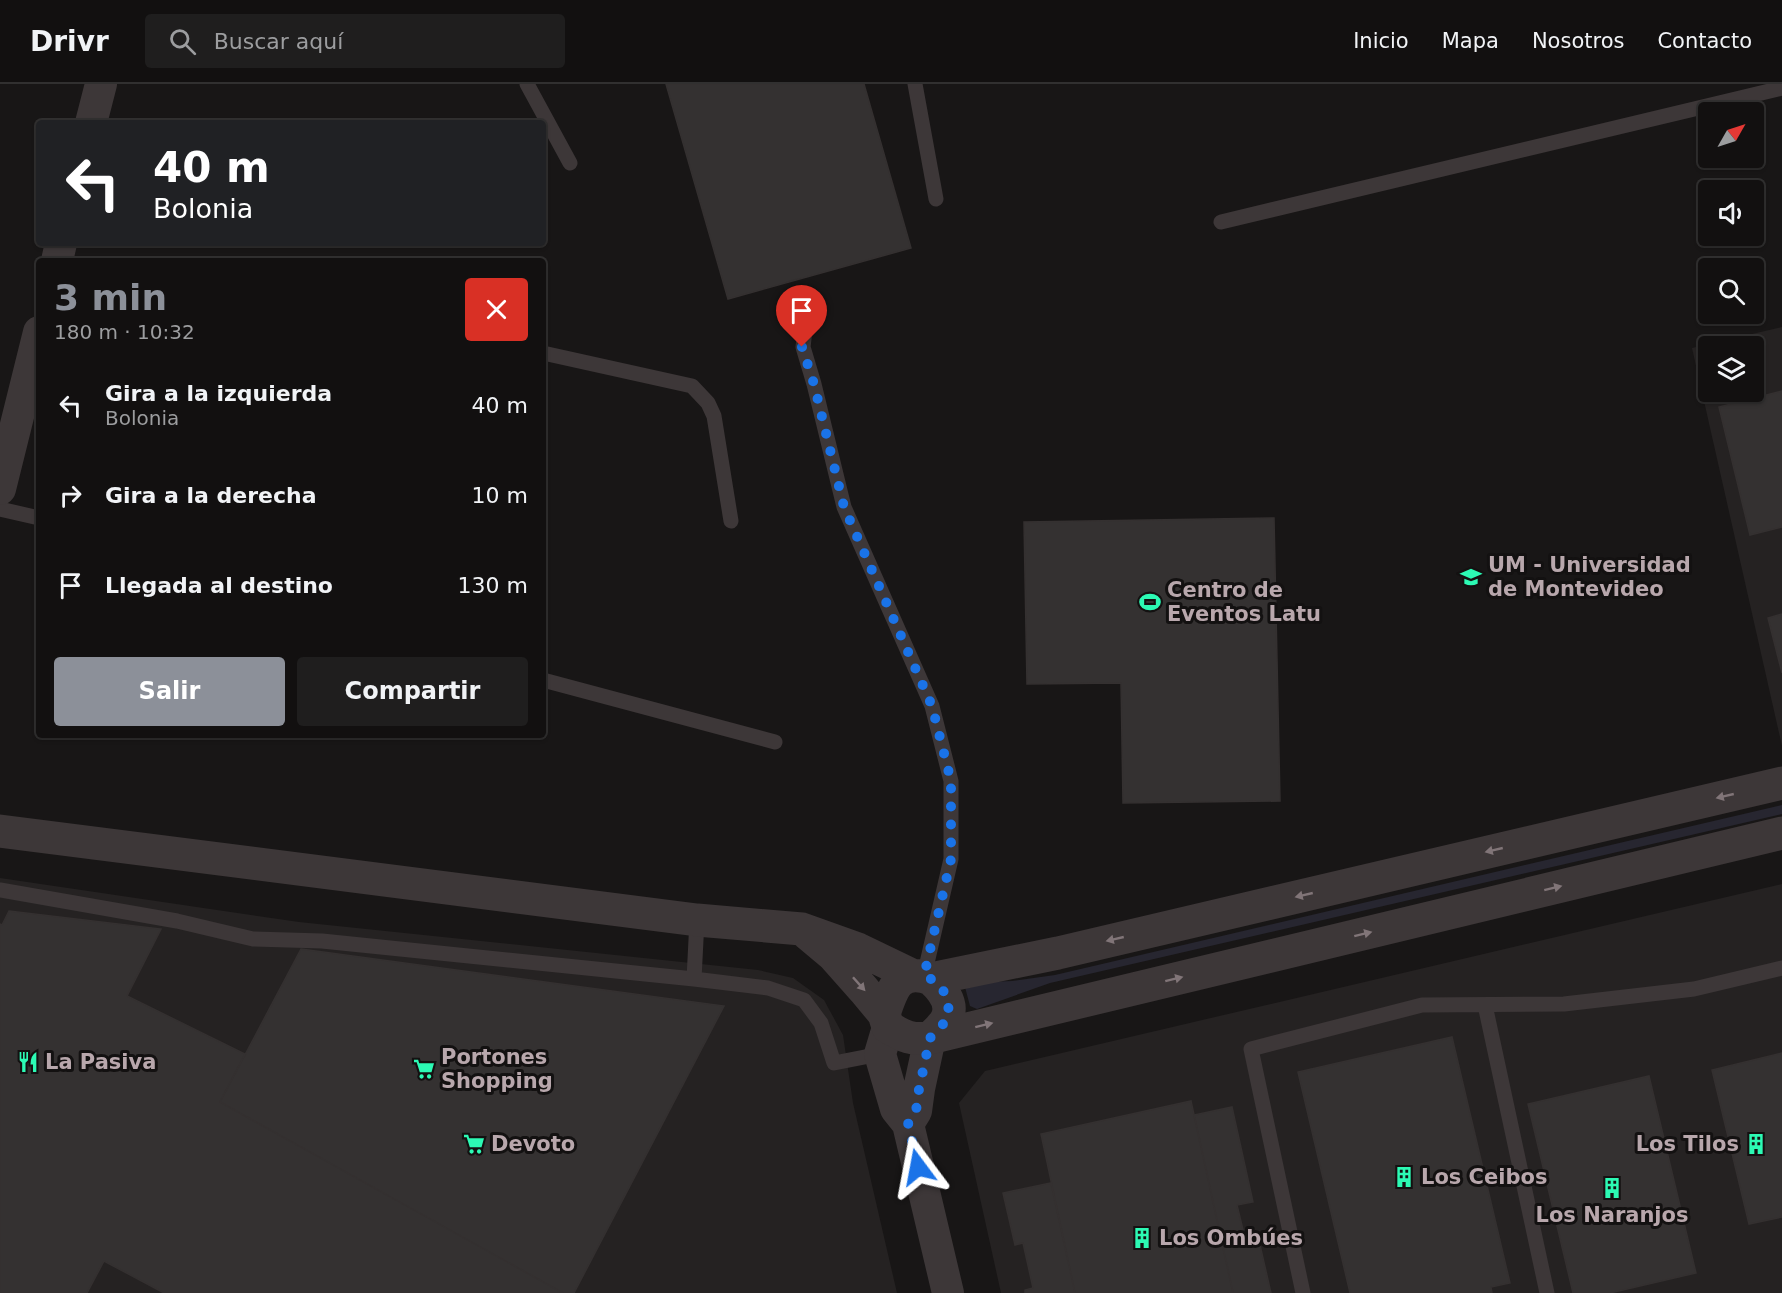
<!DOCTYPE html>
<html lang="es">
<meta charset="utf-8">
<style>
body{margin:0;font-family:"DejaVu Sans",sans-serif;background:#1f1e1e;color:#f1f3f6;height:100vh;display:flex;flex-direction:column;font-size:22px;white-space:nowrap}
*{box-sizing:border-box;margin:0}
p{font-size:20px;color:#9c9d9f}
.icon{flex:none;width:33px;height:33px;fill:none;stroke:currentColor;stroke-width:2;stroke-linecap:round;stroke-linejoin:round}
.map{position:relative;flex:1;overflow:hidden}
.side{position:absolute;left:36px;top:174px;width:510px;height:480px;display:flex;flex-direction:column;background:#121010;border-radius:6px;box-shadow:0 2px 4px #0004,0 0 0 2px #313030}
.side>*{flex:none}
.banner{position:absolute;left:36px;top:36px;width:510px;height:126px;border-radius:6px;box-shadow:0 2px 4px #0004,0 0 0 2px #313030;background:#202124;color:#fff;overflow:hidden}
.needle{width:39px;rotate:51deg}
.buttons{position:absolute;left:1698px;top:18px;display:grid;gap:12px}
.buttons a{display:grid;place-items:center;width:66px;height:66px;border-radius:6px;background:#121010;box-shadow:0 2px 4px #0004,0 0 0 2px #313030;font-size:30px}
.pin{position:absolute;display:grid;place-items:center;width:51px;height:51px;color:#fff;margin:-62px -26px;border-radius:50% 50% 50% 0;rotate:-45deg;box-shadow:0 0 6px #0007}
.pin .icon{rotate:45deg}
.me{position:absolute;width:66px;margin:-33px;rotate:347deg;stroke-linejoin:round;filter:drop-shadow(0 0 4px #0008)}
.turn{display:flex;align-items:center;gap:21px;height:126px;padding:0 18px;font-size:27px}
.turn .icon{width:78px;height:78px;stroke-width:2.5}
.turn b{display:block;font-size:42px;line-height:51px}
.round{display:grid;place-items:center;flex:none;width:63px;height:63px;border-radius:6px;background:#1f1e1e}
.headline{display:flex;align-items:center;justify-content:space-between;height:102px;padding:0 18px}
h1{font-size:36px;font-weight:700;line-height:45px;color:#8c9099}
.action{display:flex;gap:12px;margin-top:auto;padding:12px 18px}
.action a{flex:1;height:69px;border-radius:6px;background:#8c9099;color:#fff;font-size:24px;font-weight:700;line-height:69px;text-align:center}
.action a+a{background:#1f1e1e;color:#f1f3f6}
ul{padding:0;list-style:none}
li{display:flex;align-items:center;gap:18px;height:90px;padding:0 18px}
li div{flex:1}
li b{display:block;font-size:22px}
li em{font-style:normal}
header{display:flex;align-items:center;gap:36px;box-sizing:border-box;height:84px;padding:0 30px;background:#121010;border-bottom:2px solid #313030}
header strong{font-size:28px}
nav{display:flex;gap:33px;margin-inline-start:auto;font-size:21px}
.search{width:420px;height:54px;background:#1f1e1e;display:flex;align-items:center;gap:15px;box-sizing:border-box;padding:0 21px;border-radius:6px;color:#9c9d9f;font-size:22px}
.map>svg:first-child{display:block}
.built{fill:#252222;fill-rule:evenodd}
.green{fill:#272630}
.building{fill:#343131;stroke:#343030;stroke-width:1.5}
.lines{fill:none;stroke-linecap:round;stroke-linejoin:round}
.service{stroke:#3d3738;stroke-width:15}
.minor{stroke:#3d3738;stroke-width:32}
.tertiary{stroke:#3d3738;stroke-width:33}
.oneway{fill:#817578}
.route{stroke:#1a73e8;stroke-width:10;stroke-dasharray:0 18}
.labels{text-anchor:middle;dominant-baseline:central;stroke-width:6;stroke-linejoin:round;paint-order:stroke}
.poi-label{font-size:21px;font-weight:bold;fill:#b8a7ac;stroke:#131111;text-anchor:start}
</style>
<header>
<strong>Drivr</strong>
<div class="search"><svg class="icon" aria-label="search" viewBox="0 0 24 24"><circle cx="10" cy="10" r="6"/><path d="M15 15l6 6"/></svg>Buscar aquí</div>
<nav><a>Inicio</a><a>Mapa</a><a>Nosotros</a><a>Contacto</a></nav>
</header>
<div class="map">
<svg width="1782" height="1209" viewBox="0 0 1782 1209">
<rect width="100%" height="100%" fill="#181616"/>
<path class="built" d="M1782 243V662L1692 264ZM1708 262H1754V308H1708Z
M0 794 299 838 758 886 793 894 824 916 843 951 853 1019 897 1209H0Z
M1782 800V1209H1001L959 1019 985 987Z"/>
<path class="green" d="M1782 721V730L1050 899 977 925 970 922 965 903 967 899 1012 897 1055 891Z"/>
<path class="building" d="M666 0H864L911 164 728 215Z
M1782 307V443L1750 451 1719 323Z
M1274 434 1280 717 1123 719 1121 599 1027 600 1024 438Z
M1782 530V589L1768 534Z
M9 827 161 845 127 912 245 970 220 1018 563 1209H164L104 1177 87 1209H0V840L2 841Z
M301 865 724 922 574 1209H563L220 1018Z
M1452 953 1510 1199 1491 1203 1492 1209H1350L1298 988Z
M1782 969V1133L1749 1140 1712 986Z
M1649 992 1696 1189 1610 1209H1573L1528 1020Z
M1191 1017 1233 1209H1075L1041 1050Z
M1232 1023 1253 1118 1237 1121 1244 1150 1257 1148 1271 1209H1233L1194 1031Z
M1051 1099 1075 1209H1025V1206L1033 1204 1023 1159 1015 1161 1003 1109Z"/>
<g class="lines">
<path class="service" d="M527 0 570 79
M915 0 936 115
M1221 138 1782 4
M815 235 805 246 803 263 814 300 844 423 932 622 951 697V775L924 892
M543 269 692 302 708 319 714 332 731 437
M0 425 39 434
M543 596 775 658
M0 806 177 837 253 855 322 857 694 895 768 904 804 916 821 939 834 979 880 970
M694 895 697 836
M1485 921 1547 1209
M1303 1209 1251 965 1422 921 1564 920 1694 905 1782 884"/>
<path class="minor" d="M91 39 101 0
M57 177 61 159
M0 405 39 248
M888 943 880 970 896 1025 908 1040 948 1209
M908 1040 916 1027 919 1005 930 954"/>
<path class="tertiary" d="M0 747 697 836 802 845 858 865 912 891
M802 845 833 871 864 906 884 930 888 943C905 953 911 956 930 954L1782 749
M884 930C892 905 899 883 931 895L1058 869 1782 699
M930 954C935 949 943 942 946 936 955 920 942 905 931 895"/>
</g>
<defs><path id="oneway-solid" d="M-6-.8H1V-3.2L6.5 0L1 3.2V.8H-6Z" transform="scale(1.5)"/></defs>
<g class="oneway">
<use href="#oneway-solid" transform="translate(1725 712) rotate(167)"/>
<use href="#oneway-solid" transform="translate(1494 766) rotate(167)"/>
<use href="#oneway-solid" transform="translate(1553 804) rotate(-14)"/>
<use href="#oneway-solid" transform="translate(1304 811) rotate(167)"/>
<use href="#oneway-solid" transform="translate(1363 850) rotate(-14)"/>
<use href="#oneway-solid" transform="translate(1115 855) rotate(167)"/>
<use href="#oneway-solid" transform="translate(1174 895) rotate(-14)"/>
<use href="#oneway-solid" transform="translate(859 900) rotate(48)"/>
<use href="#oneway-solid" transform="translate(984 941) rotate(-14)"/>
</g>
<g class="lines">
<path class="route" d="M802 263 814 300 844 423 932 622 951 697V775L924 892 931 895 942 904 949 919 947 936 930 954 919 1005 916 1027 908 1040 918 1083"/>
</g>
<defs>
<symbol id="university-bare" viewBox="-9 -9 18 18"><path d="M0-5L7-2L0 1L-7-2ZM-4 1L0 2.5L4 1V4Q0 6-4 4Z" fill="#2cfab4" stroke="#131111" stroke-width="2.5" paint-order="stroke"/></symbol>
<symbol id="stadium-bare" viewBox="-9 -9 18 18"><path d="M0-5a6.5 5 0 1 0 0 10a6.5 5 0 1 0 0-10ZM-3.5-1.8h7v3.6h-7Z" fill="#2cfab4" stroke="#131111" stroke-width="2.5" paint-order="stroke"/></symbol>
<symbol id="restaurant-bare" viewBox="-9 -9 18 18"><path d="M-5-6h1v4h1v-4h1v4h1v-4h1v5L-1.5 .5V6h-2V.5L-5-1ZM5-6V6H3V1.5H1.5Q1.5-4 5-6Z" fill="#2cfab4" stroke="#131111" stroke-width="2.5" paint-order="stroke"/></symbol>
<symbol id="supermarket-bare" viewBox="-9 -9 18 18"><path d="M-6-5.5h2.5l.6 2H6L4.5 2H-2.5L-4.4-4H-6ZM-1.5 3.2a1.3 1.3 0 1 0 .1 0ZM3 3.2a1.3 1.3 0 1 0 .1 0Z" fill="#2cfab4" stroke="#131111" stroke-width="2.5" paint-order="stroke"/></symbol>
<symbol id="building-bare" viewBox="-9 -9 18 18"><path d="M-4-6H4V6H1V3H-1V6H-4ZM-2.5-4.3h1.7v1.8h-1.7ZM.8-4.3h1.7v1.8H.8ZM-2.5-1h1.7V.8h-1.7ZM.8-1h1.7V.8H.8Z" fill="#2cfab4" stroke="#131111" stroke-width="2.5" paint-order="stroke"/></symbol>
</defs>
<g fill-rule="evenodd">
<use href="#university-bare" x="1456" y="478" width="30" height="30"/>
<use href="#stadium-bare" x="1135" y="503" width="30" height="30"/>
<use href="#restaurant-bare" x="13" y="963" width="30" height="30"/>
<use href="#supermarket-bare" x="409" y="970" width="30" height="30"/>
<use href="#supermarket-bare" x="459" y="1045" width="30" height="30"/>
<use href="#building-bare" x="1741" y="1045" width="30" height="30"/>
<use href="#building-bare" x="1389" y="1078" width="30" height="30"/>
<use href="#building-bare" x="1597" y="1089" width="30" height="30"/>
<use href="#building-bare" x="1127" y="1139" width="30" height="30"/>
</g>
<g class="labels">
<g class="poi-label">
<text x="1488" y="481">UM - Universidad<tspan x="1488" dy="24">de Montevideo</tspan></text>
<text x="1167" y="506">Centro de<tspan x="1167" dy="24">Eventos Latu</tspan></text>
<text x="441" y="973">Portones<tspan x="441" dy="24">Shopping</tspan></text>
<text x="45" y="978">La Pasiva</text>
<text x="491" y="1060">Devoto</text>
<text x="1739" y="1060" text-anchor="end">Los Tilos</text>
<text x="1421" y="1093">Los Ceibos</text>
<text x="1612" y="1131" text-anchor="middle">Los Naranjos</text>
<text x="1159" y="1154">Los Ombúes</text>
</g>
</g>
</svg>
<div class="buttons">
<a><svg class="needle" viewBox="-14 -14 28 28"><path d="M0-13l5 13h-10z" fill="#e53935"/><path d="M0 13l5-13h-10z" fill="#9c9d9f"/></svg></a>
<a><svg class="icon" aria-label="sound" viewBox="0 0 24 24"><path d="M4 9h4l5-4v14l-5-4H4zM17 9q2 3 0 6"/></svg></a>
<a><svg class="icon" aria-label="search" viewBox="0 0 24 24"><circle cx="10" cy="10" r="6"/><path d="M15 15l6 6"/></svg></a>
<a><svg class="icon" aria-label="layers" viewBox="0 0 24 24"><path d="M12 4l9 5-9 5-9-5zM3 14l9 5 9-5"/></svg></a>
</div>
<div class="pin" style="left:802px;top:263px;background:#d93025"><svg class="icon" aria-label="arrive" viewBox="0 0 24 24"><path d="M6 21V4h12l-3 4 3 4H6"/></svg></div>
<svg class="me" style="left:918px;top:1083px" viewBox="-20 -20 40 40"><path d="M0-17L14 15 0 8-14 15z" fill="#1a73e8" stroke="#fff" stroke-width="4"/></svg>
<div class="banner">
<div class="turn"><svg class="icon" aria-label="left" viewBox="0 0 24 24"><path d="M17 20v-9H6M10 6l-5 5 5 5"/></svg><div><b>40 m</b>Bolonia</div></div>
</div>
<section class="side">
<div class="headline"><div><h1>3 min</h1><p>180 m · 10:32</p></div><a class="round" style="background:#d93025;color:#fff"><svg class="icon" aria-label="close" viewBox="0 0 24 24"><path d="M6 6l12 12M18 6L6 18"/></svg></a></div>
<ul>
<li><svg class="icon" aria-label="left" viewBox="0 0 24 24"><path d="M17 20v-9H6M10 6l-5 5 5 5"/></svg><div><b>Gira a la izquierda</b><p>Bolonia</p></div><em>40 m</em></li>
<li><svg class="icon" aria-label="right" viewBox="0 0 24 24"><path d="M7 20v-9h11M14 6l5 5-5 5"/></svg><div><b>Gira a la derecha</b></div><em>10 m</em></li>
<li><svg class="icon" aria-label="arrive" viewBox="0 0 24 24"><path d="M6 21V4h12l-3 4 3 4H6"/></svg><div><b>Llegada al destino</b></div><em>130 m</em></li>
</ul>
<div class="action"><a>Salir</a><a>Compartir</a></div>
</section>
</div>
